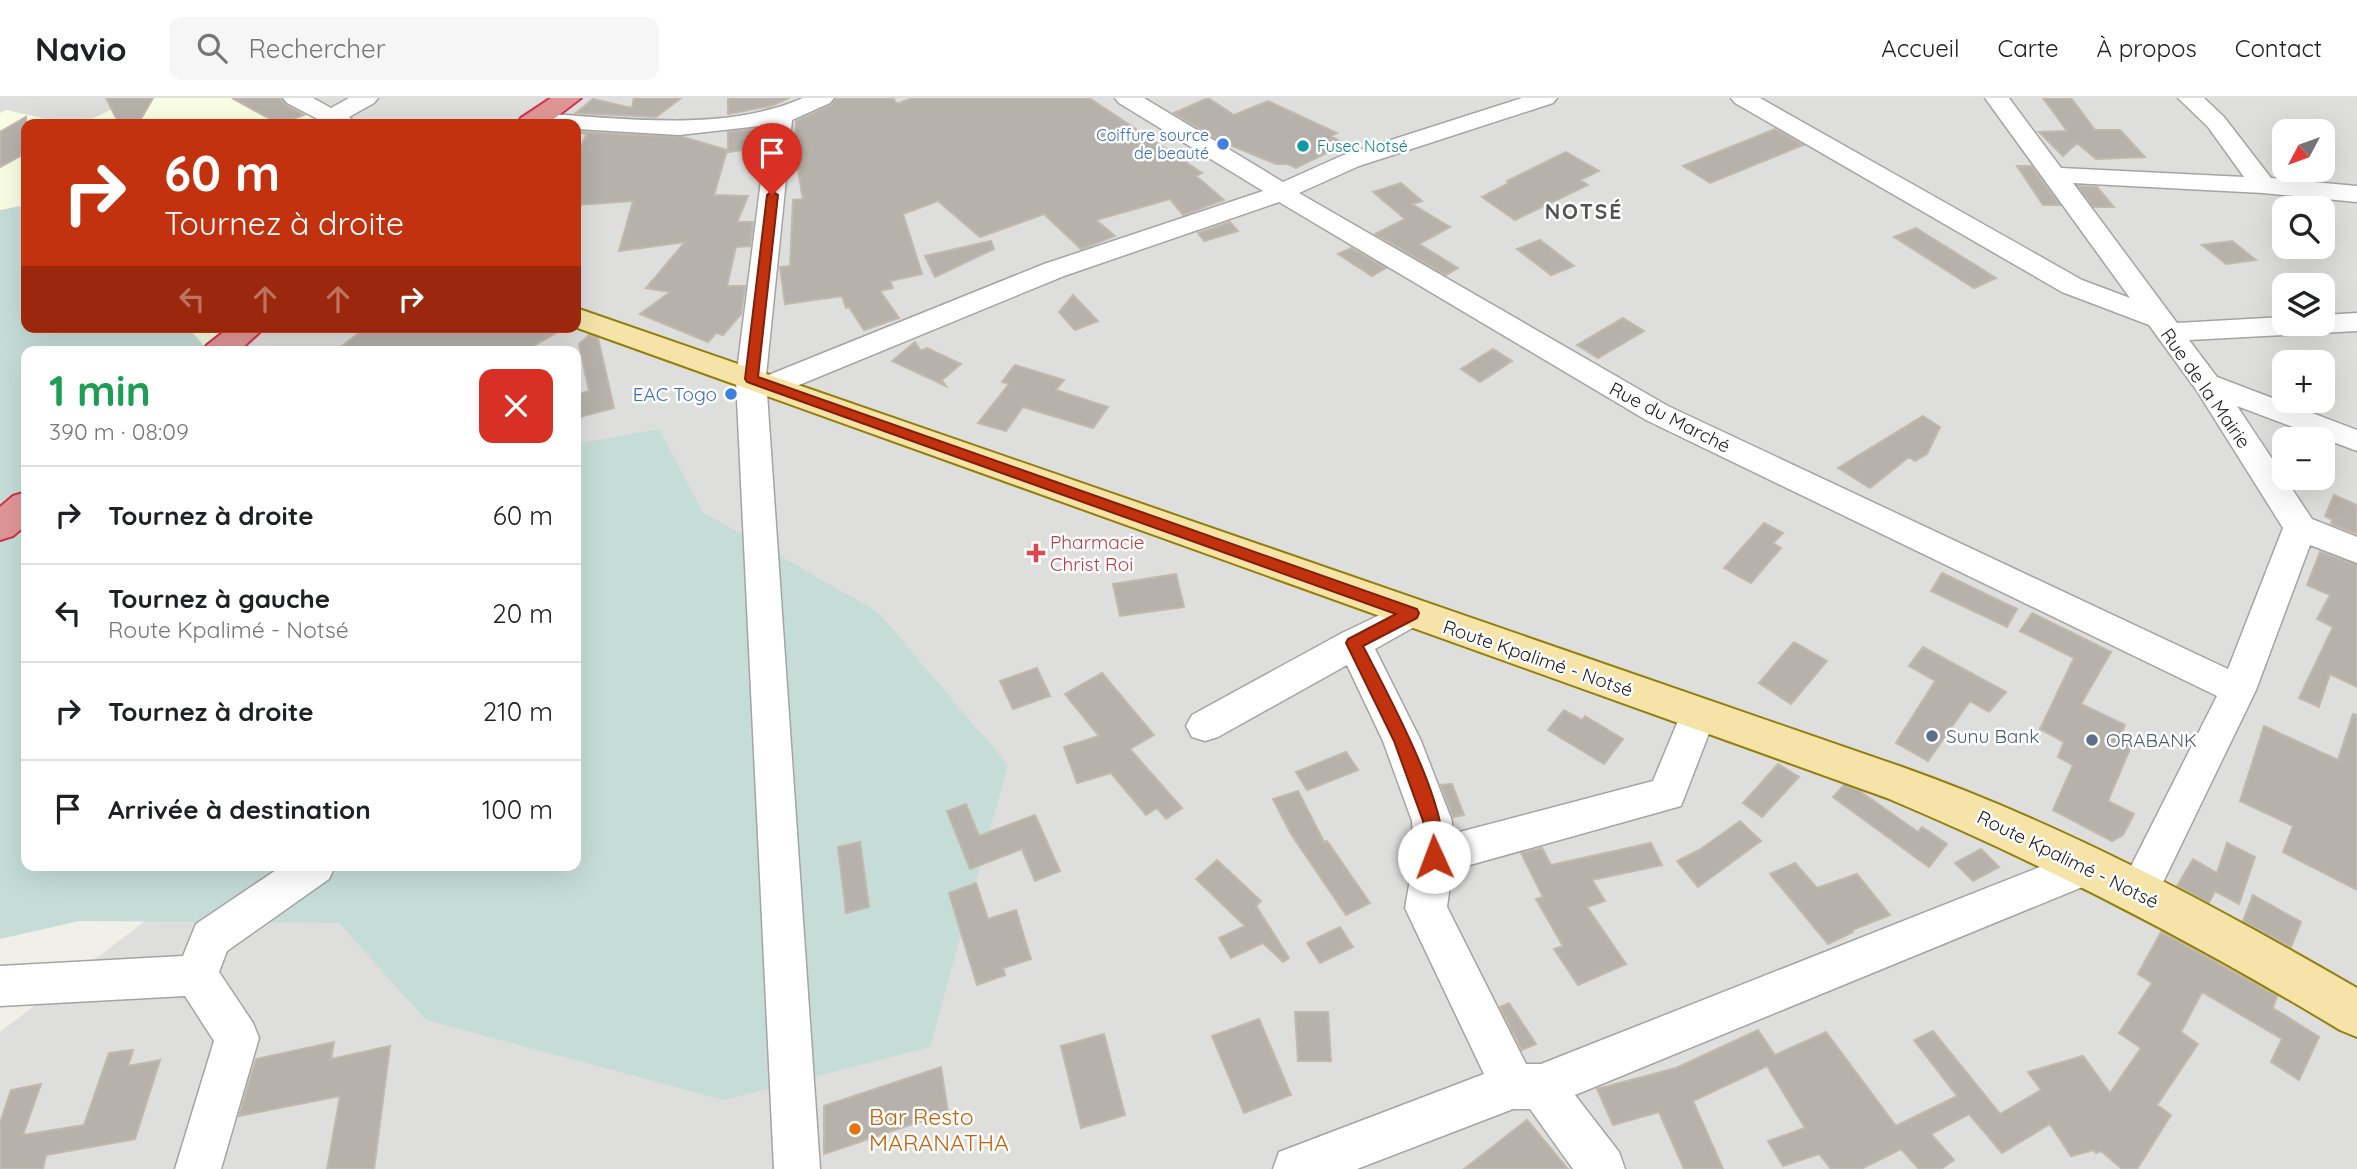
<!DOCTYPE html>
<html lang="fr">
<meta charset="utf-8">
<style>
body{margin:0;font-family:Quicksand,sans-serif;background:#f6f6f6;color:#202124;height:100vh;display:flex;flex-direction:column;font-size:26px;white-space:nowrap}
*{box-sizing:border-box;margin:0}
p{font-size:23px;color:#757577}
.icon{flex:none;width:38px;height:38px;fill:none;stroke:currentColor;stroke-width:2;stroke-linecap:round;stroke-linejoin:round}
.map{position:relative;flex:1;overflow:hidden}
.panel{position:absolute;left:21px;top:248px;width:560px;height:525px;display:flex;flex-direction:column;background:#fff;border-radius:14px;box-shadow:0 7px 28px #0002}
.panel>*{flex:none}
.banner{position:absolute;left:21px;top:21px;width:560px;height:214px;border-radius:14px;box-shadow:0 7px 28px #0002;background:#c2320f;color:#fff;overflow:hidden}
.needle{width:46px;rotate:229deg}
.tools{position:absolute;left:2272px;top:21px;display:grid;gap:14px}
.tools a{display:grid;place-items:center;width:63px;height:63px;border-radius:14px;background:#fff;box-shadow:0 7px 28px #0002;font-size:35px}
.pin{position:absolute;display:grid;place-items:center;width:60px;height:60px;color:#fff;margin:-72px -30px;border-radius:50% 50% 50% 0;rotate:-45deg;box-shadow:0 0 7px #0007}
.pin .icon{rotate:45deg}
.me{position:absolute;width:77px;margin:-38px;rotate:358deg;stroke-linejoin:round;filter:drop-shadow(0 0 5px #0008)}
.turn{display:flex;align-items:center;gap:24px;height:147px;padding:0 28px;font-size:32px}
.turn .icon{width:91px;height:91px;stroke-width:2.5}
.turn b{display:block;font-size:49px;line-height:60px}
.lanes{display:flex;align-items:center;height:66px;padding:0 28px;background:#0003;justify-content:center;gap:35px;direction:ltr}
.lanes .off{opacity:.35}
.round{display:grid;place-items:center;flex:none;width:74px;height:74px;border-radius:14px;background:#f6f6f6}
.overview{display:flex;align-items:center;justify-content:space-between;height:119px;padding:0 28px}
h1{font-size:42px;font-weight:700;line-height:52px;color:#1e9e55}
ul{padding:0;list-style:none}
li{display:flex;align-items:center;gap:21px;height:98px;padding:0 28px;border-top:2px solid #e0e0e0}
li div{flex:1}
li b{display:block;font-size:26px}
li em{font-style:normal}
header{display:flex;align-items:center;gap:42px;box-sizing:border-box;height:98px;padding:0 35px;background:#fff;border-bottom:2px solid #e0e0e0}
header strong{font-size:33px}
nav{display:flex;gap:38px;margin-inline-start:auto;font-size:24px}
.search{width:490px;height:63px;background:#f6f6f6;display:flex;align-items:center;gap:18px;box-sizing:border-box;padding:0 24px;border-radius:14px;color:#757577;font-size:26px}
.map>svg:first-child{display:block}
.residential{fill:#dededd;fill-rule:evenodd}
.education{fill:#f8fde4}
.wetland{fill:#c6ddd7}
.building{fill:#b6b1aa;stroke:#c1b9ab;stroke-width:2}
.lines{fill:none;stroke-linecap:round;stroke-linejoin:round}
.minor-casing{stroke:#a4a4a4;stroke-width:3}
.major-casing{stroke:#927f0b;stroke-width:4}
.highway-casing{stroke:#cf344b;stroke-width:4}
.minor{fill:#fff;fill-rule:evenodd}
.major{fill:#f5e3a8;fill-rule:evenodd}
.highway{fill:#e19696;fill-rule:evenodd}
.route{fill:#c2320f;stroke:#7e200a;stroke-width:2}
.shop-dot{fill:#3f7fe0;stroke:#fff;stroke-width:2.5}
.culture-dot{fill:#0f9aa8;stroke:#fff;stroke-width:2.5}
.health-dot{fill:#e0444e;stroke:#fff;stroke-width:2.5}
.service-dot{fill:#5c6f8a;stroke:#fff;stroke-width:2.5}
.food-dot{fill:#e8710a;stroke:#fff;stroke-width:2.5}
.labels{text-anchor:middle;dominant-baseline:central;stroke-width:5;stroke-linejoin:round;paint-order:stroke}
.far-shop-label{font-size:16px;fill:#366cbe;stroke:#fff;text-anchor:end}
.far-culture-label{font-size:16px;fill:#0d838f;stroke:#fff;text-anchor:start}
.street-label{font-size:19px;fill:#202020;stroke:#fff}
.shop-label{font-size:19px;fill:#366cbe;stroke:#fff;text-anchor:end}
.health-label{font-size:19px;fill:#be3a42;stroke:#fff;text-anchor:start}
.service-label{font-size:19px;fill:#4e5e75;stroke:#fff;text-anchor:start}
.far-district-label{font-size:21px;font-weight:bold;letter-spacing:2px;fill:#535353;stroke:#fff}
.near-food-label{font-size:23px;fill:#c56008;stroke:#fff;text-anchor:start}
</style>
<header>
<strong>Navio</strong>
<div class="search"><svg class="icon" aria-label="search" viewBox="0 0 24 24"><circle cx="10" cy="10" r="6"/><path d="M15 15l6 6"/></svg>Rechercher</div>
<nav><a>Accueil</a><a>Carte</a><a>À propos</a><a>Contact</a></nav>
</header>
<div class="map">
<svg width="2357" height="1071" viewBox="0 0 2357 1071">
<rect width="100%" height="100%" fill="#f0efe8"/>
<path class="residential" d="M0 0H2357V1071H0V934L217 768H576V254H26L0 305ZM26 26H576V229H26ZM2284 33H2322V72H2284ZM2284 110H2322V149H2284ZM2284 187H2322V226H2284ZM2284 264H2322V303H2284ZM2284 341H2322V380H2284Z"/>
<path class="education" d="M136 0H281L332 26H81Z
M6 12 69 26H26V229H229L196 254H26L0 310V15Z"/>
<path class="wetland" d="M26 107V229H187L210 254H26V768H576V346L659 331 703 414 878 514 1008 667 930 949 724 1002 426 922 339 825 79 823 0 841V112Z"/>
<path class="building" d="M106 0H153L141 21 132 25 119 26Z
M232 0H280L286 7 304 17 279 26Z
M634 0H681L656 19 576 15 593 1 632 10Z
M728 0H789L771 8 728 16Z
M837 0H893L897 6 912 0H1089L1202 75 1196 78 1224 102 1183 117 1170 101 1096 122 1115 138 1081 151 1044 116 980 139 938 103 903 116 922 176 890 183 893 190 880 193 899 220 864 232 849 209 846 210 842 198 785 206 780 169 790 168 793 102 803 101 796 62 800 44 795 45 796 23 831 7Z
M1208 0 1234 17 1268 3 1337 35 1331 38 1345 46 1296 70 1288 66H1276L1218 42 1174 15Z
M2043 0H2071L2095 32H2120L2145 59 2096 61 2077 45 2063 58 2039 34 2067 33Z
M26 19V55L0 69V34Z
M765 30 763 49 728 54V34Z
M1775 31 1803 47 1710 85 1683 68Z
M576 34 683 39 727 52 714 97 748 98 737 124H753L750 148 736 149 727 188H745L741 216 723 237 716 235 708 244 640 216 670 194 646 190 685 144 619 153 633 103 576 107V57L587 36Z
M1566 54 1599 73 1580 82 1588 87 1515 122 1482 99 1509 85 1507 83Z
M2017 68H2031L2060 107H2043Z
M1401 85 1422 103 1412 106 1450 129 1419 146 1458 170 1446 177 1375 136 1405 121 1373 94Z
M2078 88 2097 89 2114 109H2094Z
M1230 124 1238 133 1204 143 1198 135Z
M1916 130 1996 180 1974 190 1894 139Z
M1540 142 1574 168 1551 177 1517 151Z
M991 143 994 151 935 179 925 158Z
M2232 143 2256 162 2226 166 2202 147Z
M1351 150 1386 170 1372 178 1338 156Z
M1073 197 1098 223 1075 232 1059 214Z
M1623 220 1644 233 1598 260 1577 247Z
M367 229H566L523 254H334Z
M589 237 598 240 614 310 576 320V297L589 293 579 246Z
M915 244 921 253 927 250 961 266 942 282 946 288 892 263Z
M1493 251 1512 263 1480 284 1461 271Z
M1015 267 1064 282 1056 292 1108 309 1093 330 1023 309 1006 333 978 325 1009 286 1002 284Z
M1923 318 1940 329 1927 356 1915 363 1909 359 1870 390 1838 370Z
M2334 397 2357 407V436L2331 426 2332 422 2325 418Z
M1764 425 1783 435 1773 445 1781 450 1751 485 1724 470Z
M2320 454 2357 467V589L2330 576 2319 609 2299 600 2333 529 2317 521 2330 497 2307 487Z
M1942 475 2017 511 2007 529 1931 493Z
M1176 476 1184 509 1120 518 1113 486Z
M2032 515 2111 554 2081 606 2125 627 2119 640 2132 646 2108 703 2134 716 2123 737 2112 743 2053 712 2073 667 2058 659 2064 644 2040 631 2074 560 2020 533Z
M1794 544 1827 563 1791 606 1759 585Z
M1923 549 2006 594 1989 614 1970 603 1928 663 1896 645 1935 583 1909 568Z
M1037 570 1050 598 1013 611 1000 583Z
M1102 575 1154 637 1130 651 1182 710 1166 721 1157 710 1146 717 1111 675 1077 685 1064 649 1099 638 1065 596Z
M1564 612 1582 622 1585 618 1623 641 1604 666 1548 632Z
M2353 616 2357 617V792L2283 754 2293 728 2240 703 2264 628 2338 662Z
M1346 654 1358 672 1307 692 1296 674Z
M1778 666 1799 679 1762 719 1743 705Z
M1452 686 1464 717 1453 719 1441 687Z
M1844 687 1858 692 1918 734 1922 729 1947 746 1929 769 1833 699Z
M1298 693 1324 744 1327 743 1370 805 1346 817 1291 736 1273 701Z
M966 706 979 738 1035 717 1060 773 1035 783 1022 751 970 771 947 713Z
M1740 723 1761 743 1698 789 1677 763 1701 751Z
M860 744 869 809 846 815 838 749Z
M1651 745 1662 767 1592 782 1605 803 1587 809 1626 866 1578 887 1554 851 1563 848 1536 801 1543 799 1521 755 1542 750 1551 767Z
M2227 745 2255 759 2239 806 2215 793 2209 805 2177 788 2193 761 2217 775Z
M1981 751 1999 769 1973 783 1955 765Z
M1217 762 1261 803 1256 808 1289 860 1283 864 1263 845 1231 860 1219 840 1245 828 1196 781Z
M1795 765 1817 790 1857 776 1890 817 1852 832 1853 834 1828 846 1770 776Z
M976 785 988 821 1016 812 1031 861 1003 870 1005 877 977 887 949 795Z
M2253 797 2301 824 2291 849 2243 823Z
M1340 829 1353 849 1320 865 1307 845Z
M2161 834 2277 898 2273 910 2319 939 2299 982 2271 964 2282 941 2202 894 2181 934 2198 946 2157 1007 2171 1017 2137 1071H2122L2101 1053 2096 1055 2094 1052 2071 1058 2050 1026 2002 1055 1969 1016 1931 1036 1954 1062 1941 1071H1919L1901 1051 1861 1071H1831L1819 1056 1783 1068 1768 1043 1805 1030 1767 968 1693 1003 1723 1071H1684L1659 1014 1613 1027 1597 991 1676 970 1758 932 1775 957 1826 934 1896 1028 1957 998 1914 942 1933 933 2000 1016 2041 992 2028 974 2083 958 2110 995 2141 950 2119 935 2152 885 2138 876Z
M1509 905 1536 946 1522 952 1500 909Z
M1295 914H1328L1331 963H1298Z
M1259 921 1291 997 1244 1015 1212 938Z
M1104 936 1125 1017 1081 1030 1061 948Z
M334 944 331 961 390 948 374 1071H327L340 998 239 1018 256 961Z
M133 952 128 968 160 962 135 1041 46 1057 43 1071H0V1025L11 992 41 986 23 1037 84 1027 109 955Z
M941 969 948 1014 824 1056V1008Z
M1527 1022 1568 1071H1464Z"/>
<g class="lines">
<defs>
<path id="minor" d="M283 0H313L331 10 349 0H378L374 5 349 19 356 26H327L287 5Z
M803 0H834L830 5 792 22 766 278 1044 166 1263 93 1119 5 1115 0H1144L1283 84 1341 58 1522 0H1557L1553 5 1359 68 1299 95 1668 308 2228 571 2283 430 2197 293 2149 227 2062 194 1735 5 1731 0H1760L2082 182 2130 200 1985 0H2009L2061 70 2244 79 2208 29 2178 0H2204L2224 19 2271 80 2357 88V104L2263 95 2073 85 2177 225 2284 219V226H2322V217L2357 215V233L2189 242 2217 279 2357 332V353L2237 308 2312 421 2357 439V465L2310 447 2256 592 2152 807 2138 812 2124 807 2118 794 2217 598 1646 322 1279 104 1064 178 782 294 767 295 820 1071H774L736 281 768 27 679 37 576 31V26H527L524 22 528 17 536 15C621 20 723 35 803 0Z
M1411 502 1423 506 1428 515 1423 524 1375 551 1421 643 1452 723V736L1653 683 1685 606 1698 602 1711 606 1716 617 1681 708 1452 772 1447 809 1526 966H1541L2088 750 2102 755 2108 768 2102 781 1575 997 1619 1054 1625 1071H1573L1530 1011H1513L1357 1071H1273L1279 1054 1484 976 1405 810 1414 759 1412 723 1383 643 1347 567 1218 639 1205 643 1192 639 1186 628 1192 617 1342 535Z
M282 768H335L329 781 227 853 219 874 253 925 259 940 221 1071H175L214 943 185 898 0 908V868L183 858 196 826Z"/>
<path id="major" d="M576 210 1902 669C2060 725 2212 806 2357 890V939L2340 932C2194 844 2044 766 1887 700L575 229Z"/>
<path id="highway" d="M551 0H581L547 26H517L521 20Z
M230 229H265L238 254H202L207 247Z
M26 394V427L13 438 0 442V409L13 398Z"/>
</defs>
<use href="#minor" class="minor-casing"/>
<use href="#major" class="major-casing"/>
<use href="#highway" class="highway-casing"/>
<use href="#minor" class="minor"/>
<use href="#major" class="major"/>
<use href="#highway" class="highway"/>
</g>
<path class="route" d="M772 93 778 97 758 279 1417 511 1419 515 1417 520 1363 548C1384 589 1459 724 1440 765L1434 767 1428 765 1425 759 1423 723 1394 643 1346 545 1348 541 1396 516 747 284 745 281 767 97Z"/>
<g class="shop-dot">
<circle cx="1223" cy="46" r="7"/>
<circle cx="731" cy="296" r="7"/>
</g>
<circle class="culture-dot" cx="1303" cy="48" r="7"/>
<path class="health-dot" d="M1032.5 444.5h7v7h7v7h-7v7h-7v-7h-7v-7h7z"/>
<g class="service-dot">
<circle cx="1932" cy="638" r="7"/>
<circle cx="2092" cy="642" r="7"/>
</g>
<circle class="food-dot" cx="855" cy="1031" r="7"/>
<g class="labels">
<g class="far-shop-label">
<text x="1209" y="37">Coiffure source<tspan x="1209" dy="18">de beauté</tspan></text>
</g>
<g class="far-culture-label">
<text x="1317" y="48">Fusec Notsé</text>
</g>
<g class="street-label">
<text transform="translate(2206 290) rotate(55)">Rue de la Mairie</text>
<text transform="translate(1670 319) rotate(27)">Rue du Marché</text>
<text transform="translate(1538 560) rotate(19)">Route Kpalimé - Notsé</text>
<text transform="translate(2068 761) rotate(26)">Route Kpalimé - Notsé</text>
</g>
<g class="shop-label">
<text x="717" y="296">EAC Togo</text>
</g>
<g class="health-label">
<text x="1050" y="444">Pharmacie<tspan x="1050" dy="22">Christ Roi</tspan></text>
</g>
<g class="service-label">
<text x="1946" y="638">Sunu Bank</text>
<text x="2106" y="642">ORABANK</text>
</g>
<g class="far-district-label">
<text x="1584" y="113">NOTSÉ</text>
</g>
<g class="near-food-label">
<text x="869" y="1018">Bar Resto<tspan x="869" dy="26">MARANATHA</tspan></text>
</g>
</g>
</svg>
<div class="tools">
<a><svg class="needle" viewBox="-14 -14 28 28"><path d="M0-13l5 13h-10z" fill="#e53935"/><path d="M0 13l5-13h-10z" fill="#757577"/></svg></a>
<a><svg class="icon" aria-label="search" viewBox="0 0 24 24"><circle cx="10" cy="10" r="6"/><path d="M15 15l6 6"/></svg></a>
<a><svg class="icon" aria-label="layers" viewBox="0 0 24 24"><path d="M12 4l9 5-9 5-9-5zM3 14l9 5 9-5"/></svg></a>
<a>+</a>
<a>−</a>
</div>
<div class="pin" style="left:772px;top:97px;background:#d93025"><svg class="icon" aria-label="arrive" viewBox="0 0 24 24"><path d="M6 21V4h12l-3 4 3 4H6"/></svg></div>
<svg class="me" style="left:1434px;top:759px" viewBox="-20 -20 40 40"><circle r="19" fill="#fff"/><path d="M0-13L10 11 0 6-10 11z" fill="#c2320f"/></svg>
<div class="banner">
<div class="turn"><svg class="icon" aria-label="right" viewBox="0 0 24 24"><path d="M7 20v-9h11M14 6l5 5-5 5"/></svg><div><b>60 m</b>Tournez à droite</div></div>
<div class="lanes"><svg class="icon off" aria-label="left" viewBox="0 0 24 24"><path d="M17 20v-9H6M10 6l-5 5 5 5"/></svg><svg class="icon off" aria-label="ahead" viewBox="0 0 24 24"><path d="M12 20V5M6 11l6-6 6 6"/></svg><svg class="icon off" aria-label="ahead" viewBox="0 0 24 24"><path d="M12 20V5M6 11l6-6 6 6"/></svg><svg class="icon" aria-label="right" viewBox="0 0 24 24"><path d="M7 20v-9h11M14 6l5 5-5 5"/></svg></div>
</div>
<section class="panel">
<div class="overview"><div><h1>1 min</h1><p>390 m · 08:09</p></div><a class="round" style="background:#d93025;color:#fff"><svg class="icon" aria-label="close" viewBox="0 0 24 24"><path d="M6 6l12 12M18 6L6 18"/></svg></a></div>
<ul>
<li><svg class="icon" aria-label="right" viewBox="0 0 24 24"><path d="M7 20v-9h11M14 6l5 5-5 5"/></svg><div><b>Tournez à droite</b></div><em>60 m</em></li>
<li><svg class="icon" aria-label="left" viewBox="0 0 24 24"><path d="M17 20v-9H6M10 6l-5 5 5 5"/></svg><div><b>Tournez à gauche</b><p>Route Kpalimé - Notsé</p></div><em>20 m</em></li>
<li><svg class="icon" aria-label="right" viewBox="0 0 24 24"><path d="M7 20v-9h11M14 6l5 5-5 5"/></svg><div><b>Tournez à droite</b></div><em>210 m</em></li>
<li><svg class="icon" aria-label="arrive" viewBox="0 0 24 24"><path d="M6 21V4h12l-3 4 3 4H6"/></svg><div><b>Arrivée à destination</b></div><em>100 m</em></li>
</ul>
</section>
</div>
